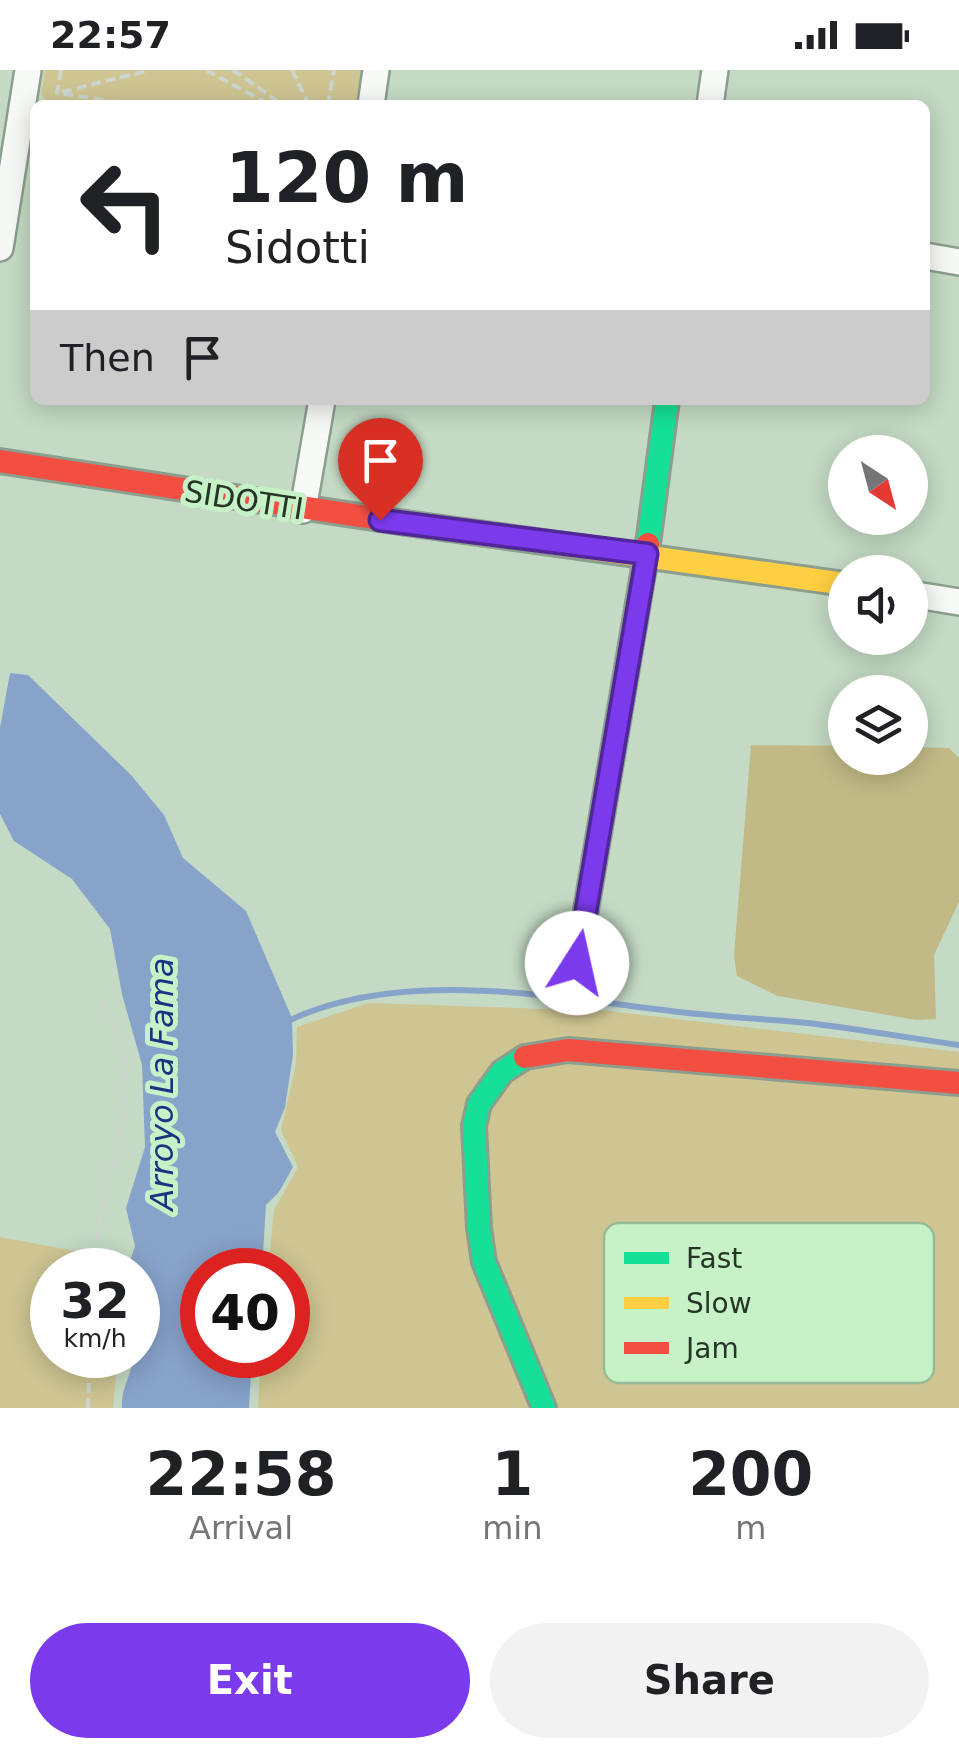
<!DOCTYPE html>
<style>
body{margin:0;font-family:"DejaVu Sans",sans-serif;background:#f2f2f2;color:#202124;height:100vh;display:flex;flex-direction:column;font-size:38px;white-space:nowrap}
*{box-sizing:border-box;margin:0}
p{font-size:32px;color:#757577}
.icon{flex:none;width:55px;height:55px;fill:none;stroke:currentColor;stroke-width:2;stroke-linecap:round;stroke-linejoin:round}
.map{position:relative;height:1338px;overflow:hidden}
.drawer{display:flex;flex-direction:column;background:#fff;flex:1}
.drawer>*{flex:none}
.guide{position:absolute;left:30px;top:30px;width:900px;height:305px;border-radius:15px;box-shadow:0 5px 25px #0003;background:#fff;color:#202124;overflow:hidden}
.needle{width:65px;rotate:144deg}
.controls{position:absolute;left:828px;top:365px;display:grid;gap:20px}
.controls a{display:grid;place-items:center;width:100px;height:100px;border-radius:50%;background:#fff;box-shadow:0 5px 25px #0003;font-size:50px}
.speed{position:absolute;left:30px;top:1178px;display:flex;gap:20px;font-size:50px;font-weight:700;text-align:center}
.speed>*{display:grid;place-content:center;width:130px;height:130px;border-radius:50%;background:#fff;box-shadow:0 5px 25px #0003;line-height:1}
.speed small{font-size:25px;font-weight:400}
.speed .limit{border:15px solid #d22;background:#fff;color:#111}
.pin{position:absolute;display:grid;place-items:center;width:85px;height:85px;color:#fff;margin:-102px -42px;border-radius:50% 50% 50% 0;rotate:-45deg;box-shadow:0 0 10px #0007}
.pin .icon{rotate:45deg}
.me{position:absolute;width:110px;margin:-55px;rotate:10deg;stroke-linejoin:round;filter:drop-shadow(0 0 8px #0008)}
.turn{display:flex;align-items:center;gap:35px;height:210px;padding:0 30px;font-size:45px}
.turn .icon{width:130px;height:130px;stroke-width:2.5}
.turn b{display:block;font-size:70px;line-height:85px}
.then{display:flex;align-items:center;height:95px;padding:0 30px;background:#0003;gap:20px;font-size:38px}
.eta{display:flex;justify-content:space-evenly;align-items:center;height:170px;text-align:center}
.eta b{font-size:60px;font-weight:700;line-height:70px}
.primary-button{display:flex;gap:20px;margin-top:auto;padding:20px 30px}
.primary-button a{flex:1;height:115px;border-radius:60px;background:#7c3aed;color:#fff;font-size:40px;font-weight:700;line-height:115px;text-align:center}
.primary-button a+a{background:#f2f2f2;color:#202124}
.status{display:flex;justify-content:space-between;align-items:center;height:70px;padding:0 50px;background:#fff;direction:ltr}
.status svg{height:28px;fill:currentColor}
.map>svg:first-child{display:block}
.green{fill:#cec592}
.forest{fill:#c2ba86}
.water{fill:#88a3ca}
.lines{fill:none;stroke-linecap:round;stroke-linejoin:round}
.stream{stroke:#88a3ca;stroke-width:6}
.street-casing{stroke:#8c9e8d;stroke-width:30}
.fast-casing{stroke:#8c9e8d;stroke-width:28}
.slow-casing{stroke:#8c9e8d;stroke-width:28}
.jam-casing{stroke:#8c9e8d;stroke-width:28}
.path{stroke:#cdd5ce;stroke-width:4;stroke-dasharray:10 5;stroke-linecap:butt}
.street{stroke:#f6f9f6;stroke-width:25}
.fast{stroke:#16e098;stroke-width:22}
.slow{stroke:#ffcf43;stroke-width:22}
.jam{stroke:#f24e42;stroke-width:22}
.route-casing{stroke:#51269a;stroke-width:25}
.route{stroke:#7c3aed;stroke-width:18}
.labels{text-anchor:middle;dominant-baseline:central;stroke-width:10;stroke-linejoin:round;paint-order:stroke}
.street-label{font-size:30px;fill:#263626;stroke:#c7f2c8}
.water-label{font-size:32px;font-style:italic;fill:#1b3481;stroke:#c7f2c8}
.key{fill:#c7f2c8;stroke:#97ba97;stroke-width:2.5}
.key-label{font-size:28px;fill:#263626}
</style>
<div class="status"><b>22:57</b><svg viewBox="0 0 49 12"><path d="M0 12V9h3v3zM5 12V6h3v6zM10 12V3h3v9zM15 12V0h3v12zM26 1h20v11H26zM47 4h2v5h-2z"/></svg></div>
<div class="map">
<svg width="959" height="1338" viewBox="0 0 959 1338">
<rect width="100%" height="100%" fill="#c4dac4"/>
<path class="green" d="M45 0H363L357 35H49L41 24Z
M368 933 608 941 959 982V1338H258L261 1285H288V1200H268L274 1140 298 1097 281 1060 296 994 297 957Z
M0 1167 123 1190 120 1200H52V1285H118L113 1338H0Z"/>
<path class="forest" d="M751 675 845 676V688H910V677L949 678 959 688V832L934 885 936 949 916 950 778 926 737 906 734 886Z"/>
<path class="water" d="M10 603 28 605 131 705 164 745 183 788 246 841 292 948 293 985 285 1037 275 1062 293 1097 279 1122 266 1135 262 1200H202V1285H252L249 1338H122C120 1319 133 1304 133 1285H138V1200H127L135 1176 126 1138 145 1077 142 995 122 924 110 859 72 809 14 771 0 744V658Z"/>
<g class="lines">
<path class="stream" d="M288 951C402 896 558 928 679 942 722 947 765 949 808 953 858 959 909 968 959 975"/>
<defs>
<path id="street" d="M371 35 376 0
M710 35 715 0
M0 178 28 0
M925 186 959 192
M303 440 322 330
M910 524 959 532"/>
<path id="fast" d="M648 474 667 330
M525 987 502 1002 479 1034 474 1056 479 1158 484 1192 544 1338"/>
<path id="slow" d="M406 453 845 514"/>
<path id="jam" d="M0 391 406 453
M577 893 648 474
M525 987 568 980 959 1013"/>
</defs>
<use href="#street" class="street-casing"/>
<use href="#fast" class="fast-casing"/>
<use href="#slow" class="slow-casing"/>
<use href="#jam" class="jam-casing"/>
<path class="path" d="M61 0 57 23 135 35
M206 0 270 35
M233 0 283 35
M292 0 309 35
M62 22 150 0
M328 35 334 0
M93 1200C96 1129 139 1042 122 975 119 960 109 945 103 931
M88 1338 90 1285"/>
<use href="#street" class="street"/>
<use href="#fast" class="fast"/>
<use href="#slow" class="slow"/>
<use href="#jam" class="jam"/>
</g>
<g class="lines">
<defs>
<path id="route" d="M380 450 647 484 577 893"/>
</defs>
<use href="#route" class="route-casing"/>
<use href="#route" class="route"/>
</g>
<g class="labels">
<g class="street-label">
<text transform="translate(244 430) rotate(9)">SIDOTTI</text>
</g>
<g class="water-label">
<text transform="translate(162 1014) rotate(-90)">Arroyo La Fama</text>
</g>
</g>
<rect x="604" y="1153" width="330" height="160" rx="15" class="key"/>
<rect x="624" y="1182" width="45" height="12" fill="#16e098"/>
<rect x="624" y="1227" width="45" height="12" fill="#ffcf43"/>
<rect x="624" y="1272" width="45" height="12" fill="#f24e42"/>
<g class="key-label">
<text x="686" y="1198">Fast</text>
<text x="686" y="1243">Slow</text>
<text x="686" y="1288">Jam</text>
</g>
</svg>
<div class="controls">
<a><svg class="needle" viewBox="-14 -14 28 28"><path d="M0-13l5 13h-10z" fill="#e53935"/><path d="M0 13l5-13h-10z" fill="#757577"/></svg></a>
<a><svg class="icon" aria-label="sound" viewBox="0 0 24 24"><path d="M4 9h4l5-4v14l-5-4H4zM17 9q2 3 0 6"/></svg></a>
<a><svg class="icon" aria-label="layers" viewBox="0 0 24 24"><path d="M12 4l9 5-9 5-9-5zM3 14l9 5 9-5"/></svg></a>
</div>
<div class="speed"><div>32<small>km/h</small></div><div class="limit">40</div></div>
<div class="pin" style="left:380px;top:450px;background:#d93025"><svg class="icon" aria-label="arrive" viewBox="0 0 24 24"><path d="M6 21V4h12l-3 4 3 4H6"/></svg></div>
<svg class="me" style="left:577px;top:893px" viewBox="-20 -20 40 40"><circle r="19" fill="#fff"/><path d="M0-13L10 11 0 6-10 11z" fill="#7c3aed"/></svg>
<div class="guide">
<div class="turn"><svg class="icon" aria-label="left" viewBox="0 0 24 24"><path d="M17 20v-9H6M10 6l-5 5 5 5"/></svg><div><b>120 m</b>Sidotti</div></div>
<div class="then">Then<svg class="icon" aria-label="arrive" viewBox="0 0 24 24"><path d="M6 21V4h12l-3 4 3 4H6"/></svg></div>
</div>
</div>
<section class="drawer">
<div class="eta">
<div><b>22:58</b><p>Arrival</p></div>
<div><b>1</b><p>min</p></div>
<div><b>200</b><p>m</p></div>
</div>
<div class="primary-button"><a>Exit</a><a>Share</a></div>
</section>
